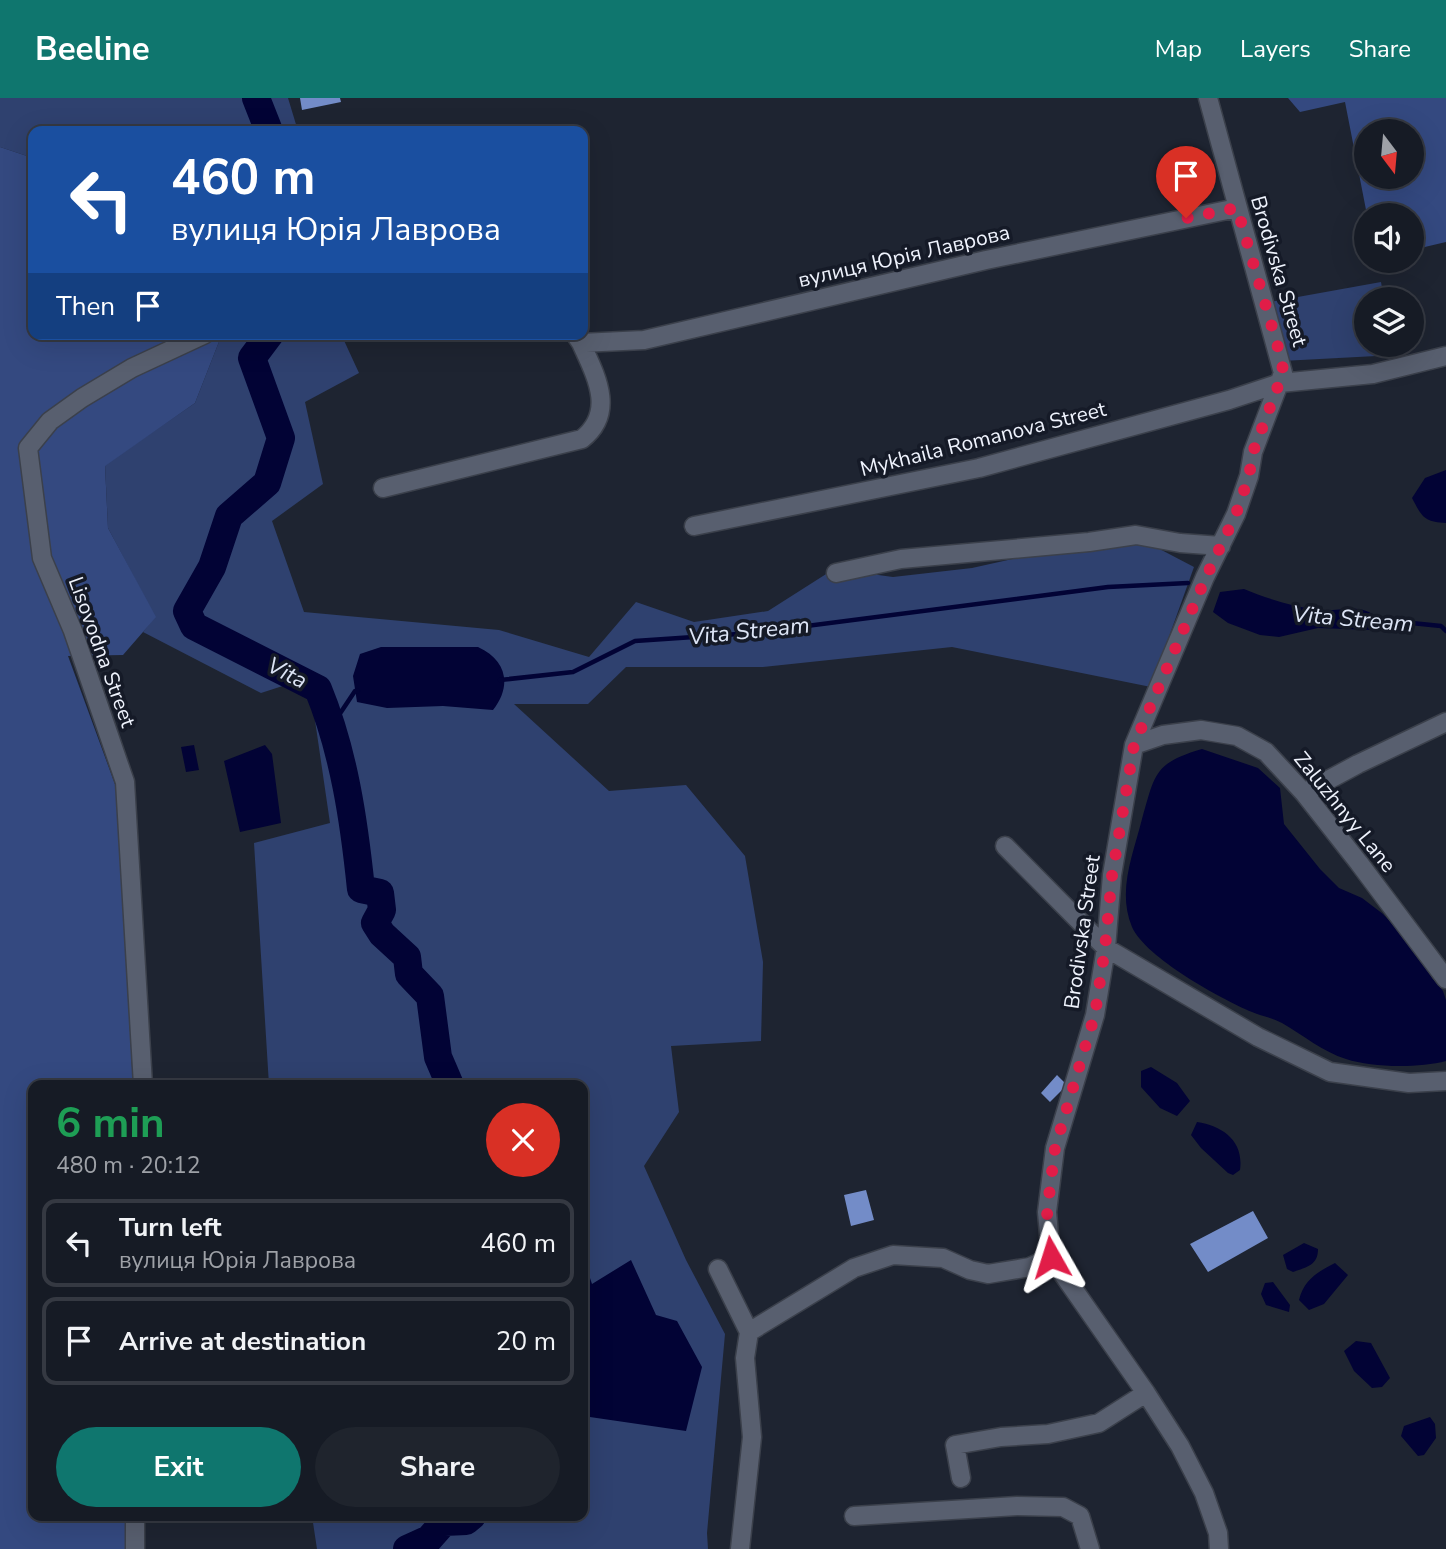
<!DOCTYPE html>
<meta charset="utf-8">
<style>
body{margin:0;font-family:"Nunito Sans",sans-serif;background:#1f242d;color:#f1f3f6;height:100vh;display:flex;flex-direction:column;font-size:26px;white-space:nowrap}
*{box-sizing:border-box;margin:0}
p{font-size:23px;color:#9ea1a7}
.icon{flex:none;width:38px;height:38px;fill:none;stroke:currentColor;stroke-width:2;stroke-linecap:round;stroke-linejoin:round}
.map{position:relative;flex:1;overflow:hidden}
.details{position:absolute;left:28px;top:982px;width:560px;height:441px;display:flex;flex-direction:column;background:#161b25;border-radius:14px;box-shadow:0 7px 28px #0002,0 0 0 2px #353942}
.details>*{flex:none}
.top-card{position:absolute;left:28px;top:28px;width:560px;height:214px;border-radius:14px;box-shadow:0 7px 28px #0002,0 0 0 2px #353942;background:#1a4fa0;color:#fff;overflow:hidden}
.needle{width:46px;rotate:164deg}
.buttons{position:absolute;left:1354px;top:21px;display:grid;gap:14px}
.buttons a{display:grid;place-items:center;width:70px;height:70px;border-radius:50%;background:#161b25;box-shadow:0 7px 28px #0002,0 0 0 2px #353942;font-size:35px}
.pin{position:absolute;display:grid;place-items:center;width:60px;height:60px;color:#fff;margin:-72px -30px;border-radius:50% 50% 50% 0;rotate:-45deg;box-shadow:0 0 7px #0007}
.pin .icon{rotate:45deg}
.me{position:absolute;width:77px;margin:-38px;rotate:354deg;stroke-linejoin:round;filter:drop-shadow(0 0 5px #0008)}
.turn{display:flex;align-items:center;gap:24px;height:147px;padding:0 28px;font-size:32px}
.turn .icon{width:91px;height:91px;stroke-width:2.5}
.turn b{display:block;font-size:49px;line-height:60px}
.then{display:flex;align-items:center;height:66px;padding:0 28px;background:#0003;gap:14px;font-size:26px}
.round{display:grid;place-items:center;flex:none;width:74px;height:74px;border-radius:37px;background:#1f242d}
.headline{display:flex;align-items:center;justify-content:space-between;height:119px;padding:0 28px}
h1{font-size:42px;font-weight:700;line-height:52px;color:#1e9e55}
.action{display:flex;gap:14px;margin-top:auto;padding:14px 28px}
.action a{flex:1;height:80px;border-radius:42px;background:#0f766e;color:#fff;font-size:28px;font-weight:700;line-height:80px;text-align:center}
.action a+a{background:#1f242d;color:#f1f3f6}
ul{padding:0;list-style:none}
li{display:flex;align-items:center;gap:21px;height:88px;margin:0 14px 10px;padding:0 14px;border:4px solid #353942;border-radius:14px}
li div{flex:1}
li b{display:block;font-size:26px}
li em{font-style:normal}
header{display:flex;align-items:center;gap:42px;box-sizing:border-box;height:98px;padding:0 35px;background:#0f766e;color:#fff}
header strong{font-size:33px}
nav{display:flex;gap:38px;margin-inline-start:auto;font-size:24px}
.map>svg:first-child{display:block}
.green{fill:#2f416f}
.forest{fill:#344980;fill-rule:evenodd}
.water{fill:#020335}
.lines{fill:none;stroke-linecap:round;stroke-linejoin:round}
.stream{stroke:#020335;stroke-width:4.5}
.river{stroke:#020335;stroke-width:28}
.building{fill:#738cc8}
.minor-casing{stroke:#3b404b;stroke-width:21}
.minor{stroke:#585f6f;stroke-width:18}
.route{stroke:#e11d48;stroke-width:12;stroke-dasharray:0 21.6}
.labels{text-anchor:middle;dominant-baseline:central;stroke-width:7;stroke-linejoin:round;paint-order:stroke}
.street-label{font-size:21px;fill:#eff3fd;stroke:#151a27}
.water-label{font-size:23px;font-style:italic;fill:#dce4f5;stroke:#151a27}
</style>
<header>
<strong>Beeline</strong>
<nav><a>Map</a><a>Layers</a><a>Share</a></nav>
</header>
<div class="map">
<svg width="1446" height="1451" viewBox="0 0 1446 1451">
<rect width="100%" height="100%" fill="#1e2431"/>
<path class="green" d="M0 0H288L298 33H33V60L0 49Z
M1381 184 1384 201H1367V247H1393L1395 257 1282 263 1265 205Z
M222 236H341L359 275 305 304 323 386 272 423 304 514 499 532 589 559 636 504 694 524 768 513 834 471 893 479 972 470 1129 435 1194 469 1151 589 952 549 763 569H626L588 606H514L609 693 686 687 745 758 763 864 761 943 671 948 679 1014 644 1068 686 1162 725 1236 707 1435 708 1451H317L312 1418H583V987H269L254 745 330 725 311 595 295 584 261 595 143 534 155 519 108 430 105 367 195 305Z"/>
<path class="forest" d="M1288 0H1446V144L1412 152V117H1367L1345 4 1300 14ZM1367 33H1412V79H1367Z
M0 49 33 60V236H222L195 305 105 368 108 430 156 519 123 557 68 558 116 689 133 987H33V1418H128L127 1451H0Z"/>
<path class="water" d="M260 0H271L269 15 285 33H267Z
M1446 372V425C1424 424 1422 419 1412 400L1425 380Z
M1244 491C1268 501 1294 509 1320 512 1341 514 1362 504 1378 521L1373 532 1318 530 1279 539 1260 537 1228 525 1213 514 1220 494Z
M381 549H478C507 562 512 588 493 612L443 608 387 610 357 604 353 578 360 556Z
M194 647 199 672 186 674 181 649Z
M265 647 272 656 281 725 240 734 224 663Z
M1202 651 1258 670 1280 690 1284 726 1320 771 1339 790 1362 800 1383 816 1419 855 1432 880 1443 893 1446 902V963C1419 970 1373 970 1346 961 1323 954 1303 937 1282 925 1272 920 1262 918 1252 914 1221 901 1146 860 1132 829 1117 793 1133 757 1142 721 1155 676 1154 665 1202 651Z
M1151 969 1177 985 1190 1003 1177 1018 1160 1010 1141 989V973Z
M1197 1024C1223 1028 1244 1043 1240 1072L1233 1077 1228 1075 1201 1050 1191 1037Z
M1304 1145 1318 1151C1318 1167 1307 1169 1293 1174L1287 1171 1283 1157Z
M583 1159 592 1186 631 1162 656 1217 677 1223 702 1269 686 1333 583 1318Z
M1335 1165 1348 1177 1324 1206 1309 1212 1299 1202C1304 1182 1317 1174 1335 1165Z
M1273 1184 1290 1207 1289 1214 1266 1207 1261 1196 1265 1185Z
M1356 1243 1371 1245 1390 1280 1382 1289 1372 1290 1354 1273 1344 1253Z
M1430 1319 1435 1326 1436 1340 1424 1357 1418 1358 1401 1338 1404 1328Z"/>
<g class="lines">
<path class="stream" d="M1372 521 1441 528 1446 533
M500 582 573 574 635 543 753 535 1108 489 1188 485
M333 626 355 593H358"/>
<path class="river" d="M256 0 269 33
M270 236 252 260 281 340 267 385 229 418 212 469 187 513 194 528 318 591C344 654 354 723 361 791L380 795 382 812 375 825 382 836 407 859 409 876 430 898 438 959 450 987
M407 1451 429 1441 444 1424 466 1423 472 1418"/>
</g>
<path class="building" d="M300 0H340L341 4 302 12Z
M1057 977 1067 987 1050 1004 1041 995Z
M866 1092 874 1122 851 1128 844 1097Z
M1253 1113 1268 1140 1208 1174 1190 1146Z"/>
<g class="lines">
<defs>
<path id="minor" d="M1208 0 1283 275 1253 354 1249 378 1236 416 1205 479 1134 647 1112 777 1106 850 1095 917 1055 1050 1047 1114 1051 1159 1146 1295 1180 1348 1204 1395 1218 1435 1219 1451
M575 236 581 245 644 242 986 162 1237 110
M383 390 582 341C616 314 596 278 581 245
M694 428 979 370 1229 302 1280 285 1373 276 1446 258
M836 475 901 461 1089 444 1136 437 1180 445 1221 448
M1134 647 1163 637 1201 632 1237 638 1266 654 1304 695 1359 765 1446 881
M1304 695 1358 666 1446 624
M1005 748 1106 850 1258 939 1330 974 1409 985 1446 983
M143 987 125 684 73 533 42 460 28 350 50 323 82 300 132 270 205 236
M718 1171 749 1234
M961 1380 955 1347 1001 1339 1048 1336 1099 1325 1146 1295
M854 1418 1017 1408 1063 1409 1080 1418 1090 1451
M135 1451V1418
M740 1451 752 1339 745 1260 749 1234 854 1170 893 1157 943 1160 970 1172 988 1176 1030 1169 1051 1159"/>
</defs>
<use href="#minor" class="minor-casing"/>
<use href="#minor" class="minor"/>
</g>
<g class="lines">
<path class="route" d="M1051 1159 1047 1114 1055 1050 1095 916 1105 850 1112 778 1134 647 1206 479 1236 416 1249 378 1253 354 1283 275 1282 263 1237 110 1186 120"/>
</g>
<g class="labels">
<g class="street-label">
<text transform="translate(904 158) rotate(-13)">вулиця Юрія Лаврова</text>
<text transform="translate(1279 173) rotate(74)">Brodivska Street</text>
<text transform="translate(983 341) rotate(-14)">Mykhaila Romanova Street</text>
<text transform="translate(102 554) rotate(70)">Lisovodna Street</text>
<text transform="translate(1345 714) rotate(51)">Zaluzhnyy Lane</text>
<text transform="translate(1082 834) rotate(-82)">Brodivska Street</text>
</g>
<g class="water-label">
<text transform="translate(1353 521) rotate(5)">Vita Stream</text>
<text transform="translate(749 533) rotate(-6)">Vita Stream</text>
<text transform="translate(287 575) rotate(27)">Vita</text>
</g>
</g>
</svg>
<div class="buttons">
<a><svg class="needle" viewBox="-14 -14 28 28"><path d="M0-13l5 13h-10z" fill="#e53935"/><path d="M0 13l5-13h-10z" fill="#9ea1a7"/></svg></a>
<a><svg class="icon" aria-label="sound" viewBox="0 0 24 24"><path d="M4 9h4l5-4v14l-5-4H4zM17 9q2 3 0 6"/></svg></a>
<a><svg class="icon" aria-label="layers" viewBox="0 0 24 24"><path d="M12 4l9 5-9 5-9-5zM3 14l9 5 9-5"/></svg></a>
</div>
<div class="pin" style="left:1186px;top:120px;background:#d93025"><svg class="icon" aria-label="arrive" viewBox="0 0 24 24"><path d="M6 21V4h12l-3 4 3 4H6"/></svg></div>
<svg class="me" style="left:1051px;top:1159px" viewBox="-20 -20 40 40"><path d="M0-17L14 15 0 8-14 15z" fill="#e11d48" stroke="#fff" stroke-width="4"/></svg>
<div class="top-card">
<div class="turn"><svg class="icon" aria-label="left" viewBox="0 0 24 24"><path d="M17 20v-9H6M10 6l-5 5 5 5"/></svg><div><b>460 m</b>вулиця Юрія Лаврова</div></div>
<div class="then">Then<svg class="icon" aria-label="arrive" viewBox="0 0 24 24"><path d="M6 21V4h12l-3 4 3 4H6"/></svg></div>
</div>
<section class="details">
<div class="headline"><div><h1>6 min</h1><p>480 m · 20:12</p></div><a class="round" style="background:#d93025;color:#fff"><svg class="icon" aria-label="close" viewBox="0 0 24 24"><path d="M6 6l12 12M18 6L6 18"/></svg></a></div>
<ul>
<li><svg class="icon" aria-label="left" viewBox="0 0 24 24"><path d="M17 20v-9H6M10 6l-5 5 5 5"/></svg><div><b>Turn left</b><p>вулиця Юрія Лаврова</p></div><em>460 m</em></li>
<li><svg class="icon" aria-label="arrive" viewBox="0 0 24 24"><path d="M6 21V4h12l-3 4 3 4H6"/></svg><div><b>Arrive at destination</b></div><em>20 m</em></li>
</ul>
<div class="action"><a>Exit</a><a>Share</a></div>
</section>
</div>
